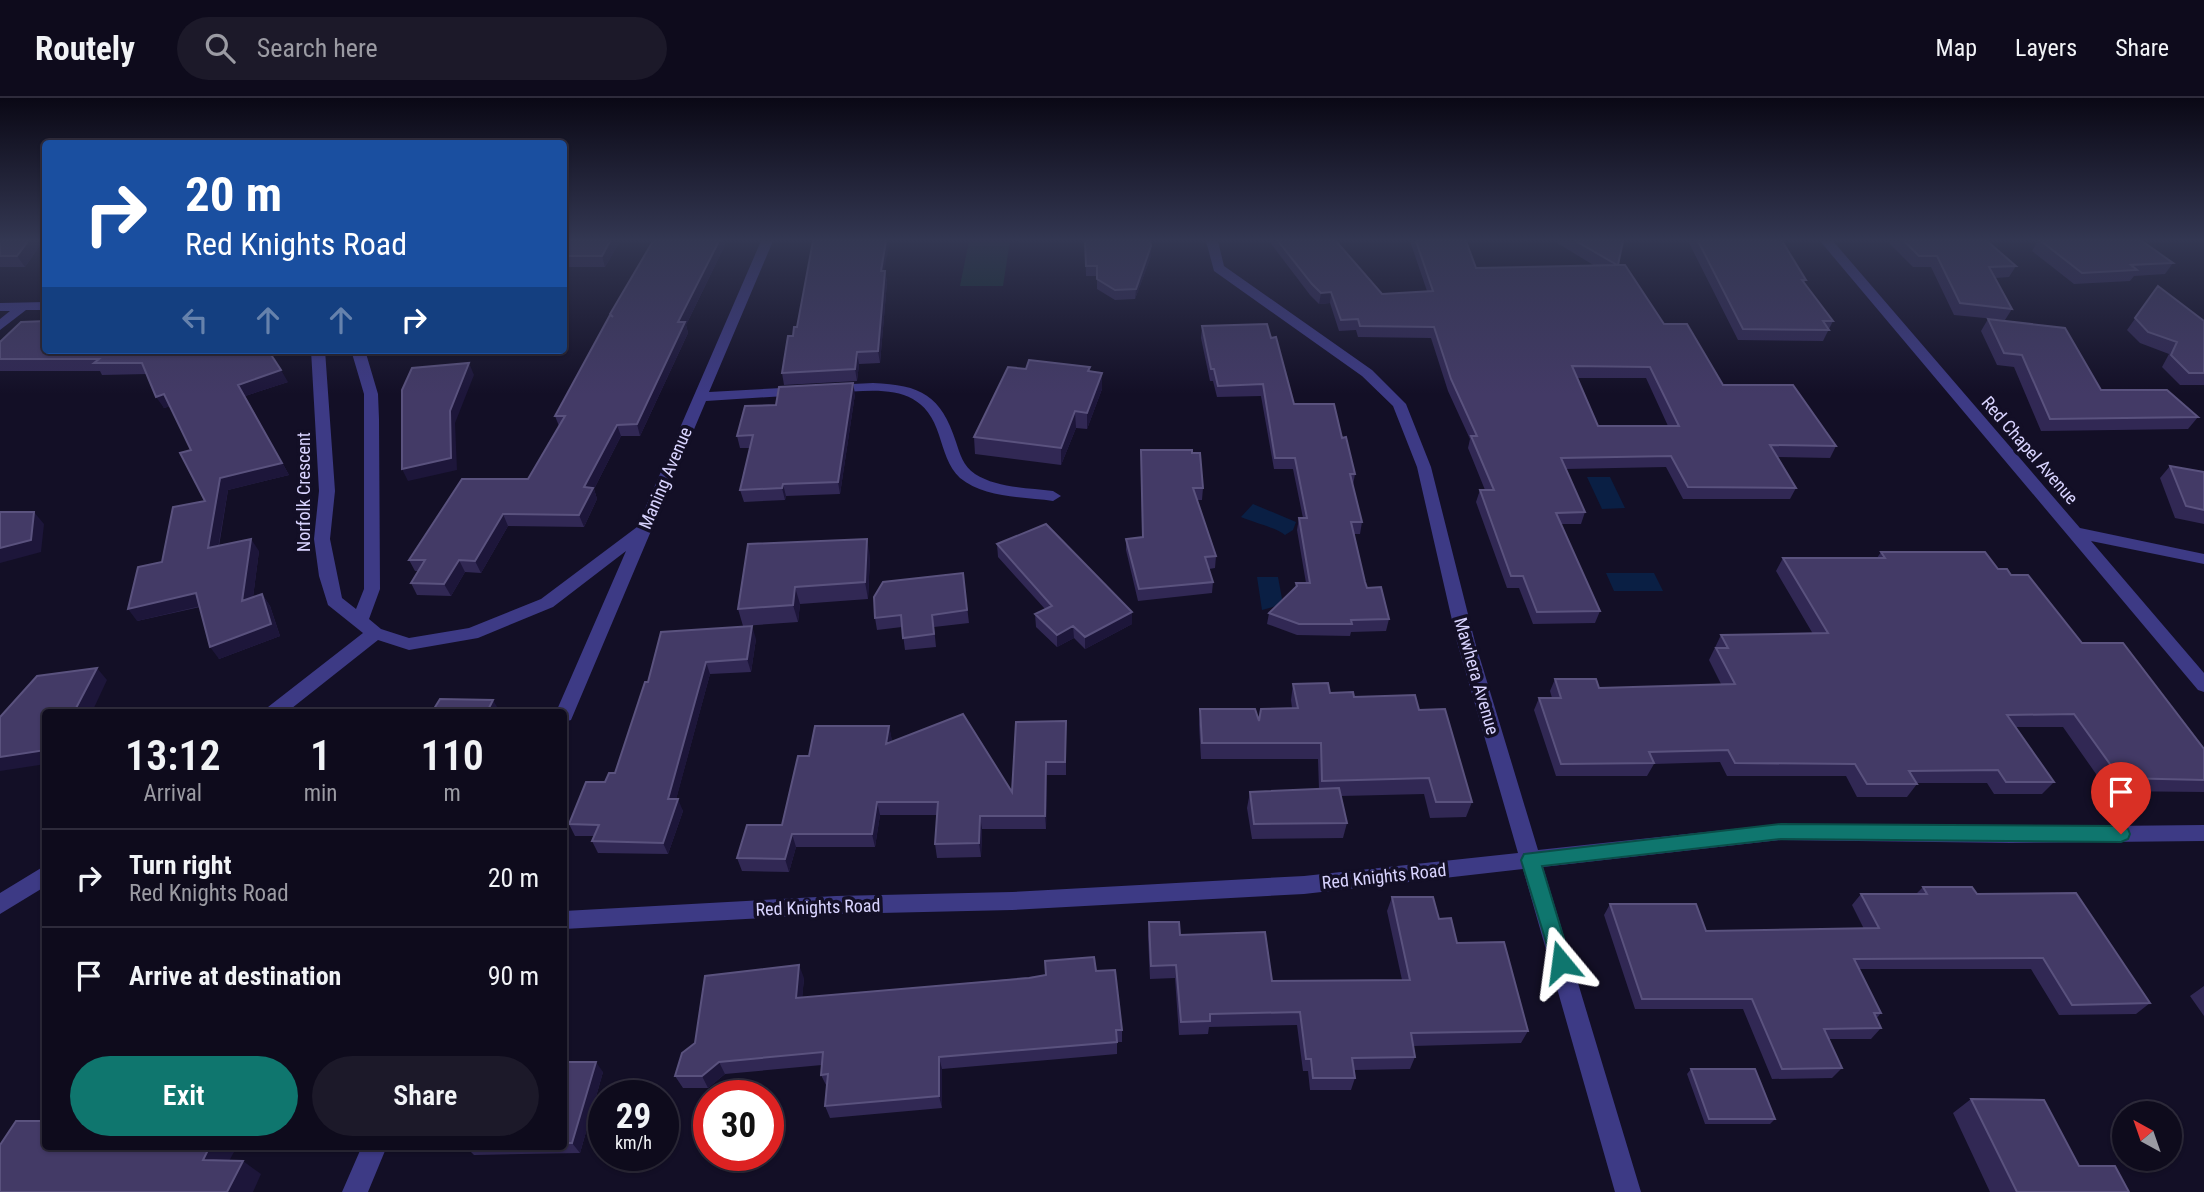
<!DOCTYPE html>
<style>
body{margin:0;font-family:"Roboto Condensed",sans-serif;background:#1c1929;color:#f1f3f6;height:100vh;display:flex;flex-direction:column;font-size:26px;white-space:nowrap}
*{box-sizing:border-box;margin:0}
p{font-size:23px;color:#9b9ba3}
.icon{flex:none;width:38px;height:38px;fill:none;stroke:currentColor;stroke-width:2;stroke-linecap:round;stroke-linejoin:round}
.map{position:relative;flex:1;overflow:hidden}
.sheet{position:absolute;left:42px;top:611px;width:525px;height:441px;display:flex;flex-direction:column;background:#0e0b1c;border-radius:7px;box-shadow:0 2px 5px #0004,0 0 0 2px #2e2b3b}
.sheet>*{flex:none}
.hud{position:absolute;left:42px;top:42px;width:525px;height:214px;border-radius:7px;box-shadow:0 2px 5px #0004,0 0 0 2px #2e2b3b;background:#1a4fa0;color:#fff;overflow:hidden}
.needle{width:46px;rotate:320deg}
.fabs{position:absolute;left:2112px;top:1003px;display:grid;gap:14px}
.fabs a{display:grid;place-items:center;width:70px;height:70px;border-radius:50%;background:#0e0b1c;box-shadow:0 2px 5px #0004,0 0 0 2px #2e2b3b;font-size:35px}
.speed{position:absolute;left:588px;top:982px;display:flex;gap:14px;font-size:35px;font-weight:700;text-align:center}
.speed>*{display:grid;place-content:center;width:91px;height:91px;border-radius:50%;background:#0e0b1c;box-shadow:0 2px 5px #0004,0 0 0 2px #2e2b3b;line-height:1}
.speed small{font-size:18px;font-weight:400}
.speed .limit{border:10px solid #d22;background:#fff;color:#111}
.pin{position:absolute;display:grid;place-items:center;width:60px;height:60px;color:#fff;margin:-72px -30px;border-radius:50% 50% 50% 0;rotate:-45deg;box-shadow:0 0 7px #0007}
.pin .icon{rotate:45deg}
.me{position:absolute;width:77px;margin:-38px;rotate:344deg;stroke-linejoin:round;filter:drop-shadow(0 0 5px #0008)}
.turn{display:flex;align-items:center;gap:24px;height:147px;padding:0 28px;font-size:32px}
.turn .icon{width:91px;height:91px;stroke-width:2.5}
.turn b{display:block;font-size:49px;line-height:60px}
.lanes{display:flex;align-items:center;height:66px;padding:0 28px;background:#0003;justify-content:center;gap:35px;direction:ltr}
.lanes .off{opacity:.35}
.eta{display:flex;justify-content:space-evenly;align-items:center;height:119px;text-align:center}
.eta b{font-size:42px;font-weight:600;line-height:49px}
.primary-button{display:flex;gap:14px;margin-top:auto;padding:14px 28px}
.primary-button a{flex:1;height:80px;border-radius:42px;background:#0f766e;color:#fff;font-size:28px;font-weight:600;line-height:80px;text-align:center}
.primary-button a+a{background:#1c1929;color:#f1f3f6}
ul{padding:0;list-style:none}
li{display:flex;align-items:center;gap:21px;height:98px;padding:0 28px;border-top:2px solid #2e2b3b}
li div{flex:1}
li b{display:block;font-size:26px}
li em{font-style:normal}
header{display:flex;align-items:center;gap:42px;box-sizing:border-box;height:98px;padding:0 35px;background:#0e0b1c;border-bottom:2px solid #2e2b3b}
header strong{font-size:33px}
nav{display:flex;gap:38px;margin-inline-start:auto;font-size:24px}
.search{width:490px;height:63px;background:#1c1929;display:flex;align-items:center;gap:18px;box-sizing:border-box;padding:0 24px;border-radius:38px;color:#9b9ba3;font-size:26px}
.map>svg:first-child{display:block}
.green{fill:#12302f}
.water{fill:#0a1f44}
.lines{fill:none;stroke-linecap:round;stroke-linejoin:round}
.street{fill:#3d3a85;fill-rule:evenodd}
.wall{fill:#312854;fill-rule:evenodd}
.shaded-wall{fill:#1d163a}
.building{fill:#433a66;stroke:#5a527e;stroke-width:2;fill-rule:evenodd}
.route{fill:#0f766e;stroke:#0a4d48;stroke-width:2}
.labels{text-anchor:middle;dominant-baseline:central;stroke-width:7;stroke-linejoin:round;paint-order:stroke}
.street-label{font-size:18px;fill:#d9d4ff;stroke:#130f26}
</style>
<header>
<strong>Routely</strong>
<div class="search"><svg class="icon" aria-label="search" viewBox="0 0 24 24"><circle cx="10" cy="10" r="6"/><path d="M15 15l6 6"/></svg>Search here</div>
<nav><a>Map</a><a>Layers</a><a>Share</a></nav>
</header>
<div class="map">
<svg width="2204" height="1094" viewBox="0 0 2204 1094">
<rect width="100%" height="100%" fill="#130f26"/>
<path class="green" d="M969 143H1010L1003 188H960Z"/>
<path class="water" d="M1587 379H1610L1625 410 1602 411Z
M1253 406 1296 424 1293 432 1285 437C1277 430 1252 424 1241 419Z
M1606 475H1654L1663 493H1614Z
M1257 479H1278L1283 506 1262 512Z"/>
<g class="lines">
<path class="street" d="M761 143H773L709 294 801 289 808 293 801 297 706 303 571 622 564 624V614H556L626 453 553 509 478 540 409 552 378 542 287 614H266L268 609 363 535 328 507 319 478 314 441 319 393 311 252H325L335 393 330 441 342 500 356 511 364 491V296L351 252H365L378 296 379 321 380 491 369 521 381 531 409 540 469 530 541 501 637 429Z
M1206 143H1218L1224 168 1372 272 1406 306 1431 369 1475 544 1538 752 1781 726 2011 729 2204 727V743L2011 745 1781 742 1543 769 1641 1094H1615L1523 771 1304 796 1012 812 836 816 564 831V813L836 798 1012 794 1304 778 1518 755 1457 544 1417 369 1393 308 1362 278 1214 173Z
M1820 143H1833L2080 430 2204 456V466L2091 443 2204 575V594L2198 592Z
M46 204V212H26L0 232V221L10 213H0V205Z
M873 285C921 287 941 297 956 344 960 356 963 368 975 376 997 390 1028 390 1053 393L1061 398 1053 403C1024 399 984 400 960 380 948 369 944 352 939 337 923 284 878 292 832 295L825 291 832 287Z
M46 767V788L0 816V795Z
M362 1048H387L368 1094H342Z"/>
</g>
<path class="wall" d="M0 143H43L25 169H0Z
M564 143 619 145 605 169H564Z
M653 143H725V147L686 227 688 235 640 338H621L594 391 597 401 584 429 508 428 481 475 465 474 451 498 417 497 411 485 418 473H415L409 462 528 381 559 328 555 318 610 217V216Z
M1085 143 1151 148V158L1135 201 1115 202 1097 191V178H1086Z
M1269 143H1336L1382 196 1427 193 1410 143H1466L1476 170 1595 168 1554 143H1623L1618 167 1664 226 1723 287 1836 348 1830 360 1777 359 1796 390 1790 401H1683L1666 369 1566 371 1585 414 1581 426H1561L1600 513 1595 525 1533 526 1519 490H1507L1476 404 1480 392H1485L1468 350 1470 341 1448 293 1431 240 1358 239 1356 232 1339 233 1330 205 1319 206 1310 197ZM1577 280H1646L1668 328H1598Z
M1688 143H1782L1806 182 1804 185 1833 223 1823 243 1738 242Z
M1887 143H1987L2016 168 2009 179 1995 180 2012 211 2005 222 1954 217 1931 169H1913Z
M2038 143H2142L2173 165 2165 176 2134 178 2130 183 2074 186 2032 153Z
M885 173 887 184 880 265 859 266 857 283 784 287 782 275 797 229Z
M2158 188 2204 223V287H2180L2162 269 2169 256 2140 245 2127 232Z
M1988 221 2101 292 2198 319 2188 331 2041 333 2014 269 1997 267 1981 233Z
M1202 228 1271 240 1294 306 1342 340 1355 376 1353 387 1362 424 1360 436H1354L1365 484 1367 490 1389 521 1386 533 1351 534 1350 538 1297 537 1267 526 1269 515 1295 489 1296 485H1306L1297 432 1299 420H1303L1293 371H1274L1261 298 1217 299 1213 283H1210L1201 240Z
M0 244 288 284 245 298 289 377 228 392 219 448 259 453 253 499 262 496 270 508 280 538 219 561 200 509 137 523 162 464 205 403 191 352 170 308 164 310 147 276 102 277 100 273H0Z
M1026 271 1090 274 1102 291 1087 331 1076 330 1061 367 975 356 974 339Z
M855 296 840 396 786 398 785 402 744 404 740 392 751 350H740L737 338 776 307Z
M1141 352 1192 355 1203 390 1202 402H1197L1216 458 1215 470 1209 471 1213 484 1212 495 1138 503 1126 452V441L1142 439Z
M2170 368 2204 374V426L2175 420 2160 380Z
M997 446 1132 526 1085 551 1074 540 1057 549 1036 529 1035 516 1045 511 998 459Z
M1881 454 1998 471 2011 477 2082 545 2204 651V694L2108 693 2063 629H2016L2054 684 2042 696H1994L1987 685H1917V686L1907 699H1857L1846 678H1727L1720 664 1654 666 1647 678H1556L1534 612 1539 600H1552L1550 593 1555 581 1599 590 1721 586 1709 562 1721 537 1813 536 1776 473 1783 460H1877Z
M870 458 868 501 800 506 798 524 743 528 738 511Z
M963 475 969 525 934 529 936 549 905 552 902 529 877 532 875 520Z
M756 541 751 574 710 576 676 701 683 713 668 756 598 755 592 743 594 738H575L569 726 605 684 615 675 648 584Z
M1293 586 1330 595 1419 612 1472 704 1466 719 1430 720 1424 696 1341 698 1347 725 1343 740 1252 741 1247 710 1250 694 1319 691 1318 661H1201L1199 627 1200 611 1259 623 1292 610 1291 602Z
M889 628 892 644 1012 694 1066 636V677H1047L1046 731H982L981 759 937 760 935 746 937 717H880L875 749H796L789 774 742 773 737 760 782 727 809 658Z
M1923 789 1977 796 2150 905 2136 916 2059 917 2031 871H1859L1881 915 1876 921 1881 930 1871 941H1829L1842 970 1832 980 1772 981 1743 911H1635L1604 817 1610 806 1706 833 1864 831 1852 807 1861 796H1916Z
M1392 799 1439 821 1457 845 1528 933 1521 945 1413 948 1415 959 1410 971 1354 972 1355 980 1351 992H1310L1308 973H1303L1297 927 1209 929 1208 936 1179 937 1175 880 1150 881 1148 838 1149 824 1180 837 1272 883 1402 882 1387 813Z
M1096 873 1122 932V944H1117V956L942 971V1010L830 1020 825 1008 827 989 821 977 822 967 725 976 708 990H683L675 978 804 880 802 900Z
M2204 888V918L2190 898Z
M564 964 603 974 580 1055 474 1057 465 1048H564Z
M1691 971 1775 1021 1770 1026H1705L1687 976Z
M1971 1001 2079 1068 2129 1094H1990L1953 1015Z"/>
<path class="shaded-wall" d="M28 143H43L25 169 17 158Z
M610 143H618L619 145 605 169 602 158Z
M719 143H725V147L686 227 688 235 640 338 637 326 678 224Z
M886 143H890L882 184 881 173Z
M1151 148V158L1135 201 1136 191Z
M885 173 887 184 880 265 878 253Z
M1331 194 1330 205 1319 206 1321 195Z
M857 254 859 266 857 283 855 271Z
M469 265 474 277 455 325 457 372 408 383 402 371 450 313Z
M281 272 288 284 245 298 289 377 228 392 216 462 208 450 238 287Z
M1102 275V291L1087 331V315Z
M853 285 855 296 840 396 838 384Z
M164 296 172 308 164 310 156 299Z
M1075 313 1076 330 1061 367V350Z
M617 327 621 338 594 391 597 401 584 429 579 417 584 389Z
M783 386 786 398 785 402 782 390Z
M34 414 44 426 41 454 0 465V450Z
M503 416 508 428 481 475 475 463Z
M251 441 259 453 251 515 242 503Z
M867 441 870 458 868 501 865 484Z
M459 462 465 474 451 498 444 486Z
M795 489 800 506 798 524 793 507Z
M196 495 205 507 137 523 128 511Z
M262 496 270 508 280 538 219 561 210 549Z
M1132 514V526L1085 551V539Z
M752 528 756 541 751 574 747 561Z
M1073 528 1074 540 1057 549V537Z
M706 564 710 576 673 713 668 701Z
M97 570 107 582 92 614H74Z
M493 602 500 614H487Z
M889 628 892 642 889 660 886 646Z
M46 652V666L0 673V659Z
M1046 664 1047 677 1046 731 1045 718Z
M678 701 683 713 668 756 663 745Z
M877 704 880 717 875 749 872 736Z
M980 718 982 731 981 759 979 745Z
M792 736 796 749 789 774 785 761Z
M799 867 804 880 801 913 796 900Z
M939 959 942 971V1010L939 998Z
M596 964 603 974 580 1055 572 1045Z
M719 964 725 976 708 990 702 978Z
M210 1048H226L234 1054 222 1076 203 1062Z
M243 1063 261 1076 253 1094H227Z"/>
<path class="building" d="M0 143H28L17 158H0Z
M564 143H610L602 158H564Z
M653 143H719L678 224H685L637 326 617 327 584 389 593 390 579 417 503 416 475 463 459 462 444 486 411 485 425 462H409L462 381H528L565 318H555L610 217 613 219 610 216Z
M813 143H886L881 173H885L878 253 857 254 855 271 782 275 788 238H793L794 229H797Z
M1085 143H1150L1151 148 1136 191 1115 192 1097 181V168H1086Z
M1278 143H1336L1382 196 1433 193 1416 143H1466L1476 170 1617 167 1576 143H1623L1618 167H1625L1664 226H1687L1723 287H1793L1836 348 1770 347 1796 390 1688 389 1671 358 1561 360 1585 414 1556 415 1600 513 1537 514 1523 478H1511L1480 392H1494L1471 338H1477L1451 281 1434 229 1360 228 1358 221 1341 222 1331 194 1321 195 1312 186ZM1572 268 1650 269 1679 328H1598Z
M1698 143H1782L1806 182H1802L1833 223H1823L1829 232 1743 231Z
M1904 143H1987L2016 168 1989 169 2012 211 1960 205 1937 158H1919Z
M2041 143H2142L2173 165 2131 167 2137 172 2082 175Z
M2158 188 2204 223V275H2189L2171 257 2177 244 2148 234 2135 220Z
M1988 221 2065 230 2101 292H2167L2198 319 2050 321 2022 257 2004 255Z
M46 223V252H268L281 272 238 287 282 365 220 380 208 450 251 441 242 503 262 496 271 526 210 549 196 495 128 511 138 469 162 464 173 409 205 403 180 355 191 352 164 296 156 299 142 265H94L99 261H0V244L21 224Z
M1267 226 1271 240 1276 239 1294 306H1334L1342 340 1346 339 1355 376H1350L1362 424H1351L1365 484 1367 490 1381 489 1389 521 1351 522 1352 526H1299L1269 515 1297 488 1296 485H1310L1299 420H1307L1295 360H1275L1263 286 1218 288 1214 271H1211L1202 228Z
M1029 262 1090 269 1088 273 1102 275 1087 315 1075 313 1061 350 974 339 1008 269 1026 271Z
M469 265 450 313 451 360 402 371V292L412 270Z
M853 285 838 384 783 386 782 390 740 392 753 337 737 338 745 308 776 307 779 289Z
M1141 352H1192V355H1200L1203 390H1193L1216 458 1205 459 1213 484 1139 491 1126 441 1143 439Z
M2170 368 2204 374V412L2186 408Z
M0 414H34L31 442 0 450Z
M1046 426 1132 514 1085 539 1073 528 1057 537 1035 516 1052 508 997 446Z
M867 441 865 484 795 489 793 507 738 511 748 446Z
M1881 454H1985L1998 471H2007L2011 477H2028L2082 545H2123L2204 651V682L2120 680 2074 616 2007 617 2054 684H2006L1998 672 1909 673 1917 686H1867L1855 666 1735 665 1728 652 1649 654 1654 665 1561 666 1539 600H1561L1555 581H1596L1599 590 1735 586 1716 550H1728L1721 537 1828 535 1783 460H1885Z
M963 475 967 512 932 517 934 536 903 540 901 517 875 520 874 499 883 484Z
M752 528 747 561 706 564 668 701H678L663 745 592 743 599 727 569 726 586 684H605L609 675H615L645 584H648L661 534Z
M97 570 74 614H46V652L0 659V619L37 578Z
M1328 585 1330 595 1353 594 1354 599 1415 597 1419 612 1445 611 1472 704H1436L1429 680 1322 683 1321 645H1202L1200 611H1255L1259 623 1261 611 1298 610 1293 586Z
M440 601 493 602 487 614H432Z
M963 616 1012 694 1016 624 1066 623 1065 664H1046L1045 718H980L979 745 935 746 938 704H877L872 736H792L785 761 737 760 747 727H782L798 658H809L815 628H889L886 646Z
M1339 690 1347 725 1254 726 1250 694Z
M1923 789H1972L1977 796 2076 795 2150 905 2072 907 2043 860 1854 861 1881 915H1874L1881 930 1824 931 1842 970 1782 971 1752 901H1642L1610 806H1696L1706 833 1879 830 1861 796H1927Z
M1392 799H1433L1439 821 1451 820 1457 845 1504 844 1528 933 1411 935 1415 959 1352 960 1355 980H1313L1311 961H1306L1300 914 1210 916V923L1181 924 1176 867 1151 868 1149 824H1179L1180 837 1265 834 1272 883 1410 882Z
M1094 859 1096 873 1115 872 1122 932H1116L1117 944 939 959V998L825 1008 828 976 821 977 823 954 719 964 702 978H675L682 955 695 945 705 878 799 867 796 900 1029 880 1046 877 1045 863Z
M564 964H596L572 1045H564Z
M1691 971H1755L1775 1021H1709Z
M1971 1001 2044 1002 2079 1068H2115L2129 1094H2017Z
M16 1023H46V1048H210L203 1062 243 1063 227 1094H0V1047Z"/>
<linearGradient id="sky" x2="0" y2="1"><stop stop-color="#0a0815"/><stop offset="0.48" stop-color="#333752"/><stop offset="1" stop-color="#333752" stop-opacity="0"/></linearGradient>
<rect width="2204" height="296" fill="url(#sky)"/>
<path class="route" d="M1781 726 2121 728 2128 731 2130 736 2128 741 2121 744 1781 741 1542 768 1571 864 1568 870 1561 873 1554 870 1521 762 1524 756Z"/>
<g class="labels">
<g class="street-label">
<text transform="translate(2030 352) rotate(49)">Red Chapel Avenue</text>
<text transform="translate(665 380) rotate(-67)">Maning Avenue</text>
<text transform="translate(303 394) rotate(-90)">Norfolk Crescent</text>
<text transform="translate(1477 578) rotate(74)">Mawhera Avenue</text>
<text transform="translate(1384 778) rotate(-6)">Red Knights Road</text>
<text transform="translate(818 809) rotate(-2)">Red Knights Road</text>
</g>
</g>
</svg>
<div class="fabs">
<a><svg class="needle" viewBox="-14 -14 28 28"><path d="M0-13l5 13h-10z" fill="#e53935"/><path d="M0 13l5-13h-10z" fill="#9b9ba3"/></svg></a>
</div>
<div class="speed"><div>29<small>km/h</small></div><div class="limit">30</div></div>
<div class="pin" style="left:2121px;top:736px;background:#d93025"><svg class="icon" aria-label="arrive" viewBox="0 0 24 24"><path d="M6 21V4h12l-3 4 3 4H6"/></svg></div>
<svg class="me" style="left:1561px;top:864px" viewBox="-20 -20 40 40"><path d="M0-17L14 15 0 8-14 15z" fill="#0f766e" stroke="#fff" stroke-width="4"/></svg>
<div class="hud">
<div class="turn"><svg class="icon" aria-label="right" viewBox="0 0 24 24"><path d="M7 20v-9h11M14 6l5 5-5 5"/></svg><div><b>20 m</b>Red Knights Road</div></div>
<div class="lanes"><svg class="icon off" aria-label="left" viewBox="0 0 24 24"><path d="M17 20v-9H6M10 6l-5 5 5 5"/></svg><svg class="icon off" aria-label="ahead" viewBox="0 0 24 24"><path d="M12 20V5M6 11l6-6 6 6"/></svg><svg class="icon off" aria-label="ahead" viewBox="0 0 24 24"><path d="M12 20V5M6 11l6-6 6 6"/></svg><svg class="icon" aria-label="right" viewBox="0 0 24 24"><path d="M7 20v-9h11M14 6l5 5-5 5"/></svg></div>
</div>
<section class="sheet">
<div class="eta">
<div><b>13:12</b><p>Arrival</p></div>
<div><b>1</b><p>min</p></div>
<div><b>110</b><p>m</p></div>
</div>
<ul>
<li><svg class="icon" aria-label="right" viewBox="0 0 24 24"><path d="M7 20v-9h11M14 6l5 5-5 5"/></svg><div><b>Turn right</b><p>Red Knights Road</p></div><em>20 m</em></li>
<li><svg class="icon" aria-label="arrive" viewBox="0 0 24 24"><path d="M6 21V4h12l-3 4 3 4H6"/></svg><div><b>Arrive at destination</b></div><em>90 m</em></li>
</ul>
<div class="primary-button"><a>Exit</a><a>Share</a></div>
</section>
</div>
